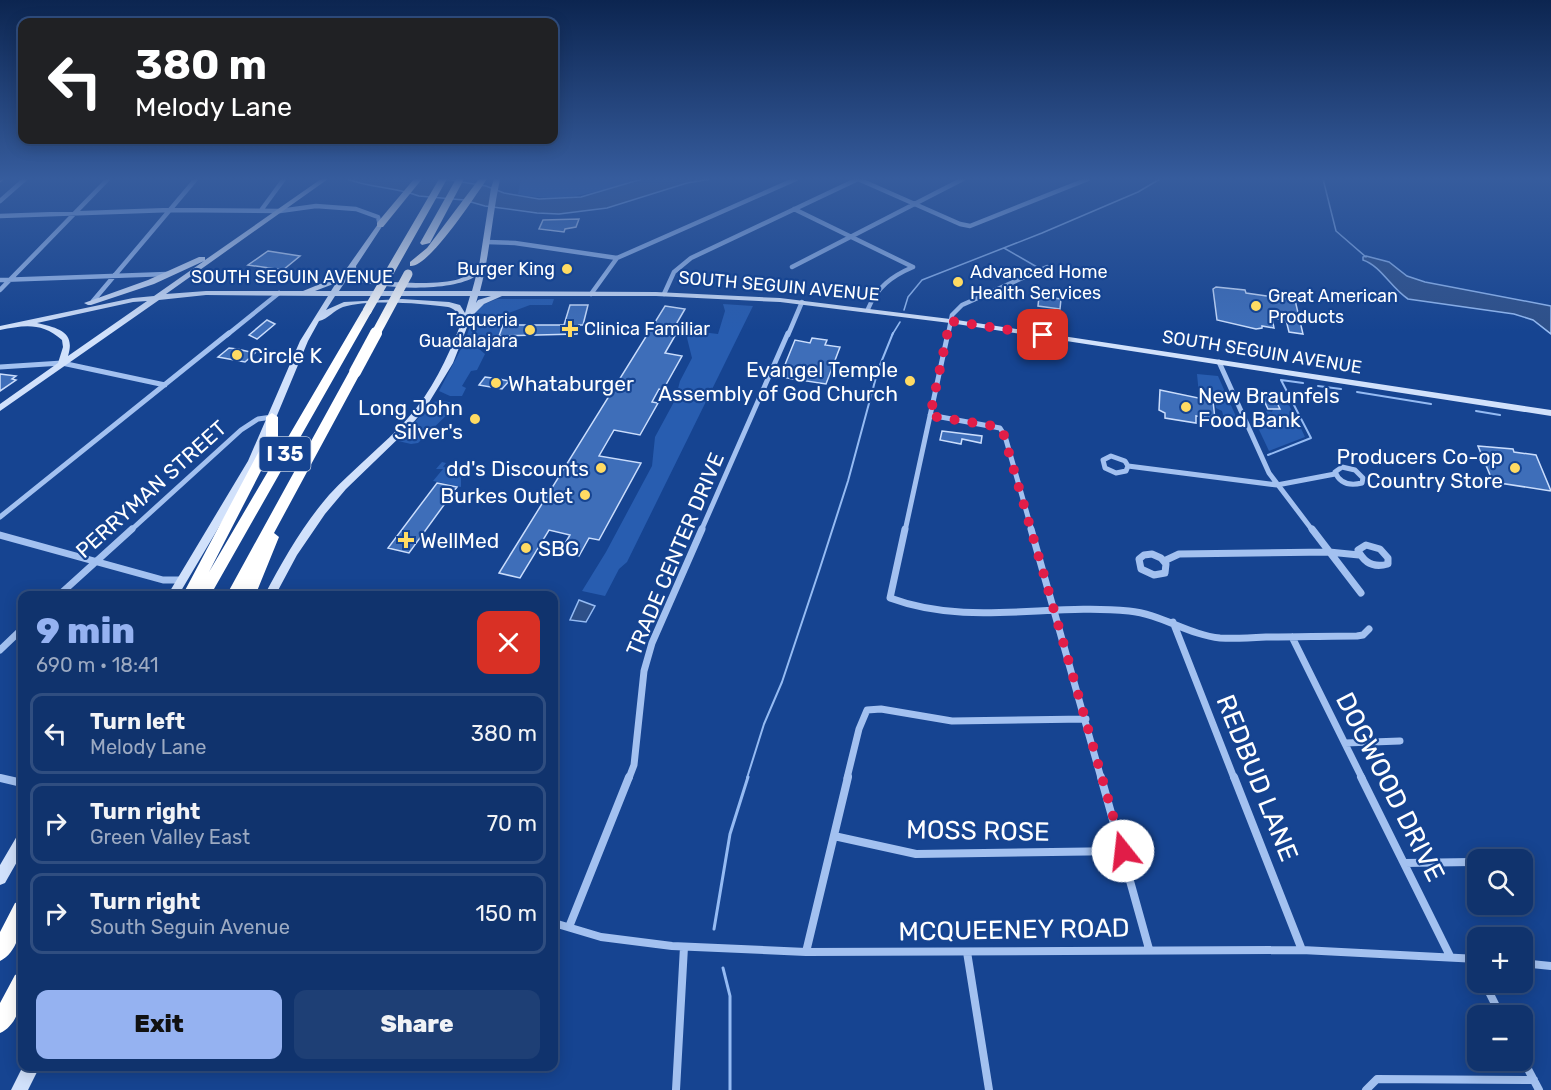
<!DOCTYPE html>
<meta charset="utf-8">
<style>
body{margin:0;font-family:Rubik,sans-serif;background:#1e3f75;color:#f1f3f6;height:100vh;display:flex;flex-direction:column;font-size:22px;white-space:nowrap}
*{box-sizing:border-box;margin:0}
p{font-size:20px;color:#9caac2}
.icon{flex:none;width:33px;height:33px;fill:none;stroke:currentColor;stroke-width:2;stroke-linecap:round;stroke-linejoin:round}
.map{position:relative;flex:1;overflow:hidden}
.panel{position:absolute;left:18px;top:591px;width:540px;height:480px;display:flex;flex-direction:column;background:#10336d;border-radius:12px;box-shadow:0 3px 15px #0003,0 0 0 2px #304e80}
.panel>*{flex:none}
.guide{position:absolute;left:18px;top:18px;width:540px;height:126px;border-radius:12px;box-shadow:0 3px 15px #0003,0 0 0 2px #304e80;background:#202124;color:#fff;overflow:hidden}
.buttons{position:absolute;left:1467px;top:849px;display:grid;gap:12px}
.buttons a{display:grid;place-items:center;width:66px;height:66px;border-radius:12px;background:#10336d;box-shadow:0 3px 15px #0003,0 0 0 2px #304e80;font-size:30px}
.pin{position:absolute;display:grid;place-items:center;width:51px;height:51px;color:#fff;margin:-26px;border-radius:12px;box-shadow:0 3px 9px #0006}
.me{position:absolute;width:66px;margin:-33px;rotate:344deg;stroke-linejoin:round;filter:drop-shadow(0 0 4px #0008)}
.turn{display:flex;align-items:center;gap:21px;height:126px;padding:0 18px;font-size:27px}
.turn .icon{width:78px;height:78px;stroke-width:2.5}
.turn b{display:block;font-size:42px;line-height:51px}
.round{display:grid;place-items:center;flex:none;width:63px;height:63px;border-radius:12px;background:#1e3f75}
.summary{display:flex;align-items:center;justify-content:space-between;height:102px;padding:0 18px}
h1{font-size:36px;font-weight:800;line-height:45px;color:#95b2f1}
.primary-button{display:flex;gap:12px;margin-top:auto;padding:12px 18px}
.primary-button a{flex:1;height:69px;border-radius:12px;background:#95b2f1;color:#111;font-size:24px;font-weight:800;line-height:69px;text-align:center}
.primary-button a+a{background:#1e3f75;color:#f1f3f6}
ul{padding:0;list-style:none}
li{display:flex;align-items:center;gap:18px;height:81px;margin:0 12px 9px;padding:0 6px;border:3px solid #304e80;border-radius:12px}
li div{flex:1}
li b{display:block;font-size:22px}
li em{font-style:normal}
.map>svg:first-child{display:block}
.green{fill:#285db0}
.water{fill:#2e5089;stroke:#95bbf3;stroke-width:1.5}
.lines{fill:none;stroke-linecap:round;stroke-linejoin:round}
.stream-far2{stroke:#95bbf3;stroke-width:1.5}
.stream-far1{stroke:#95bbf3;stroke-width:2}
.stream{stroke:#95bbf3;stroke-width:3}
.building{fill:#3e6eb9;stroke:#caddfc;stroke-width:1.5}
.minor-far3{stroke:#a3c1f0;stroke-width:4.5}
.minor-far2{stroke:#a3c1f0;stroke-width:5}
.minor-far1{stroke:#a3c1f0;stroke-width:7}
.minor{stroke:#a3c1f0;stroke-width:8}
.secondary{fill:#d1e1fb;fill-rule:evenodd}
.motorway{fill:#fff;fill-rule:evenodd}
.rail{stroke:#fff;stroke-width:1.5;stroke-dasharray:8 3;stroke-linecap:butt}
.motorway-bridge-far1{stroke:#fff;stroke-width:9}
.motorway-bridge{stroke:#fff;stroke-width:12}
.route{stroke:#e11d48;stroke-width:10;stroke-dasharray:0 18}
.poi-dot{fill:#ffdb63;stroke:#164491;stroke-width:2}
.labels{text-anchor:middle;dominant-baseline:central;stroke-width:4.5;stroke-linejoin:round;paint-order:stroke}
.far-poi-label{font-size:18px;fill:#fff;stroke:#164491;text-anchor:start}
.far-street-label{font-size:18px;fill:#fff;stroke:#164491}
.shield{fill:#164491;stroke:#b9c7de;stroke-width:1.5}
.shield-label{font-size:20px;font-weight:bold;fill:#fff}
.poi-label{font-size:21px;fill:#fff;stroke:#164491;text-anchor:start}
.street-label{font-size:21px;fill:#fff;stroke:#164491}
.near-street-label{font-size:26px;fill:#fff;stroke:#164491}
</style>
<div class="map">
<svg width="1551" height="1090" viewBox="0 0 1551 1090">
<rect width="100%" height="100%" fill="#164491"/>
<path class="green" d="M521 179H627L629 182C591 194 558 203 518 194Z
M497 299H554L552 305H530L501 316 475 313 479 306Z
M723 304 753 306 627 562 619 569 605 596 582 591 606 552 652 466 655 437 675 400 680 381 692 358 685 330 718 334 725 311Z
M503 325 497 339 493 341 466 338 470 326Z
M462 347 478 348 485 354 477 370 471 371 462 386 466 388 462 396H450L439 391Z
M1197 374 1218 376 1238 421 1228 419 1223 415 1222 411 1216 408 1215 401 1199 395Z
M444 401 453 403 455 407 418 443 411 444 398 441 410 432 408 431 431 402Z
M1276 401H1287L1296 419H1291L1293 423 1299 424 1305 437 1269 451 1253 417 1269 418 1266 411 1272 412Z
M442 462 446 463 443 467 461 470V487L433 481 443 469H436Z"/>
<path class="water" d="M347 179H444L486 186 504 193 539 199 581 197 642 179H711L687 183 607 208 559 214 537 213 485 206 464 200 419 196C395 187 370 188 347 179Z
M1366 256 1389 262 1407 276 1425 282 1551 306V334L1533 320 1514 314 1408 299C1391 288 1381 266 1363 260V257Z
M579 600 595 606 586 622 570 620Z"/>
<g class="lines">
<path class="stream-far2" d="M1323 179 1336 231 1366 257
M1004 248 1037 267
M904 310 908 297 922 280 1042 233 1138 192 1160 179
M892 335 900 322"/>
<path class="stream-far1" d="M1318 386 1341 389
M1357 392 1431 404
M1476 411 1500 415
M1268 455 1311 438 1281 380 1303 383
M747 778 764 724 782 682 820 568 848 481 878 370 893 333"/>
<path class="stream" d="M714 929 730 834 748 777
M723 968 730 996V1090"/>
</g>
<path class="building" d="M579 219 576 227 565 229 564 232 539 229 543 220Z
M268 251 300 256 283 270 248 265Z
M1216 287 1245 290 1246 293 1295 300 1303 334 1289 332 1286 320 1272 318 1274 328 1262 326V328L1256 329 1217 320 1213 289Z
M1039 296 1061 299 1060 309 1038 306Z
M570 305H588L583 325H579L577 334 499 336 503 325H564Z
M665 306 685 309 671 333 676 334 665 353 682 356 663 390 659 389 652 402 658 403 640 435 614 430 599 456 641 463 599 540 589 538 579 556 560 552 570 535 549 530 520 578 499 573Z
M267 320 275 324 257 339 249 335Z
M812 338 827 340 825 345 840 347 826 384 780 377 795 340 810 343Z
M229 348 237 349 255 353 245 362 218 357Z
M0 374 16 376 12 379 16 380 0 391Z
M485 377 499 379 509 381 502 389 479 385Z
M1160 390 1213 401 1215 419 1196 416V423L1165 418V413L1159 410Z
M1260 392 1272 393 1280 409H1268Z
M942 431 982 436 981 443 962 439 961 444 940 440Z
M1478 446 1513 449 1514 452 1536 455 1551 491 1493 482Z
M437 483 457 487 409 553 388 548Z"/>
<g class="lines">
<path class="minor-far3" d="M858 179 960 224 970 226 1088 179
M0 201 25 179
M262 209 284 179
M794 209 913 267
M0 216 170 210 280 211 316 206 356 209 378 217 380 225
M487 242 515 243 617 258 796 179
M792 267 963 179
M0 280 167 274
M0 290 108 179
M591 294 617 258
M664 294 674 272 691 258 858 179
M93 301 196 179
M868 309C877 287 892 276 913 267
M227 335 279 293
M788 335 802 302
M948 335 952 315 962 305 1047 267"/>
<path class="minor-far2" d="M1219 362 1269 473 1313 531
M0 367 62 363 165 385
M930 415 1000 428 1005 436 1032 531
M1111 456 1125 461 1128 466 1126 471 1116 473 1105 468 1103 460Z
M1128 466 1277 485 1335 474
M1342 467 1355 470 1363 478 1362 483C1350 486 1340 484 1335 472Z
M0 517 229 333
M130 531 241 430 258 419 272 417
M701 531 788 333
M905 531 948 333"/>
<path class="minor-far1" d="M905 529 890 598C968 627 1048 603 1129 611 1161 614 1189 635 1220 638 1235 639 1251 638 1266 637 1296 637 1327 636 1357 636L1363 635 1369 629
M1031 529 1101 778
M1312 529 1361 593
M0 535 163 580H181
M1366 545 1380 549 1388 558V564C1374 568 1364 563 1358 550Z
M1152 554 1161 558 1166 564 1165 573 1154 575 1141 569 1139 559 1144 555Z
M1164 561 1179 554 1329 552 1359 555
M58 596 132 529
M1173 622 1234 778
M1292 637 1362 778
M0 650 22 629
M1345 743 1400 741
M629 778 634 765 644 671 652 643 702 529
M847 778 859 729 867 710 881 709 952 721 1086 719"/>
<path class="minor" d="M1101 777 1149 949
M1234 777 1302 950
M1361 777 1450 956
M0 778 22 783
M834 836 916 854 1123 851
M1405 863 1472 862
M554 923 601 937 672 946 806 952 1302 950 1478 959
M569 927 629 777
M806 952 848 777
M967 952 989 1090
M1522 963 1551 966
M1484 982 1501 1016
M1522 1058 1539 1090
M676 1090 684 947
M1366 1090 1377 1079 1534 1080"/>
<path class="secondary" d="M321 179H328L166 294 206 291H303L342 275 378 224 380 223 383 225 356 266 357 276C378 283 438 286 459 279 467 276 473 271 479 266L491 188 494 179H500C492 216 490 254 480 291L656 292 780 298 950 319 1551 410V416L950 323 780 302 656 296H502L484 304 471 317 453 363 425 409 404 433 346 489 325 514 297 555 275 596H264C283 560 303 525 329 495 354 468 384 445 408 418 432 391 447 359 460 326 457 316 459 310 448 307 423 303 366 299 343 307 334 310 328 319 319 321L308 341 258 461 178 596H167L248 461 300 341 328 296 206 295 159 300 0 411V404L58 363 63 347 62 340C42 322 24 325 0 330V326L133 298 154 296 204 261 154 284 91 305H88L84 303 148 280 199 257H205V260ZM349 276 350 279C380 289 450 293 476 276L472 291H339ZM336 283 331 291H315ZM335 296H470L465 313 460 305 449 302 402 299 344 302 326 310ZM478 296H491L478 300 476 303ZM147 301 68 356C76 331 57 328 37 323L133 302Z
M22 834V853L5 883 0 885V865L17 836Z
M23 1066H40L28 1090H11Z"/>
<path class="motorway" d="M414 179H422L383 227H377V223Z
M439 179H447L394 273 386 275 384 273Z
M456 179H464L430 243 422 245 420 243Z
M479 179H487C475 196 429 268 410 266V262L427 248Z
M367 308 372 311 210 596H182L266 438V417L272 413 278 417V438L209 572 362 311Z
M355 369 361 372 274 533 279 537 255 596H241L243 590 240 596H226L349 372Z
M22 901C24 919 20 952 0 961V932L15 903Z
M22 972C24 992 21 1024 0 1033V1003L15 975Z"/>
<path class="rail" d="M0 182 3 179"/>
<path class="motorway-bridge-far1" d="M367 311 389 273
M375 335 408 274"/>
<path class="motorway-bridge" d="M355 372 376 333"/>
</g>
<linearGradient id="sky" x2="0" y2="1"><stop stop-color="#0c2550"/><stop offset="0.54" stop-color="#365c9d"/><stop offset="1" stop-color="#365c9d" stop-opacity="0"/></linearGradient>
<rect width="1551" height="331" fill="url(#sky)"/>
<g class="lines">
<path class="route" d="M1043 335 950 321 930 416 994 426 1003 432 1123 851"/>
</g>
<g class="poi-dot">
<circle cx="567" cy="269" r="6"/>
<circle cx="958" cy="282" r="6"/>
<circle cx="1256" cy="306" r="6"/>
<path d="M567 320h6v6h6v6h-6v6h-6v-6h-6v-6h6z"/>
<circle cx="530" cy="330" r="6"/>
<circle cx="237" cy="355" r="6"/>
<circle cx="910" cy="381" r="6"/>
<circle cx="496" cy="383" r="6"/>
<circle cx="1186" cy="407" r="6"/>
<circle cx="475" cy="419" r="6"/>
<circle cx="601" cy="468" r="6"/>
<circle cx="1515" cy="468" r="6"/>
<circle cx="585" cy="495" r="6"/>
<path d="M403 531h6v6h6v6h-6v6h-6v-6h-6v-6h6z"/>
<circle cx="526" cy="548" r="6"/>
</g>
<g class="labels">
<g class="far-poi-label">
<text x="555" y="269" text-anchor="end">Burger King</text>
<text x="970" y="272">Advanced Home<tspan x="970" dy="21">Health Services</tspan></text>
<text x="1268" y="296">Great American<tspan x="1268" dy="21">Products</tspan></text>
<text x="518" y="320" text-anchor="end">Taqueria<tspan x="518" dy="21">Guadalajara</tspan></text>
<text x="584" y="329">Clinica Familiar</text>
</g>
<g class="far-street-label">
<text x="292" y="277">SOUTH SEGUIN AVENUE</text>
<text transform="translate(779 286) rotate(5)">SOUTH SEGUIN AVENUE</text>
<text transform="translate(1262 352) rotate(9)">SOUTH SEGUIN AVENUE</text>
</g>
<rect class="shield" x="259.5" y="437" width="51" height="34" rx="4.5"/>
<g class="shield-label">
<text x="285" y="454">I 35</text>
</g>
<g class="poi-label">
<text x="249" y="355">Circle K</text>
<text x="898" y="369" text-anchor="end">Evangel Temple<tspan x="898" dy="24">Assembly of God Church</tspan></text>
<text x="508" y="383">Whataburger</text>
<text x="1198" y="395">New Braunfels<tspan x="1198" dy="24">Food Bank</tspan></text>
<text x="463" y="407" text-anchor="end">Long John<tspan x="463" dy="24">Silver's</tspan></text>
<text x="1503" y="456" text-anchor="end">Producers Co-op<tspan x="1503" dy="24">Country Store</tspan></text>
<text x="589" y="468" text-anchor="end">dd's Discounts</text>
<text x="573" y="495" text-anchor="end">Burkes Outlet</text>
<text x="420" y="540">WellMed</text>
<text x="538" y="548">SBG</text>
</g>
<g class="street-label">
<text transform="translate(151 489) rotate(-42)">PERRYMAN STREET</text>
<text transform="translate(675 554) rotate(-67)">TRADE CENTER DRIVE</text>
</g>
<g class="near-street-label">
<text transform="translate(1257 778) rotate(68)">REDBUD LANE</text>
<text transform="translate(1390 787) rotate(63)">DOGWOOD DRIVE</text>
<text transform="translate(978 831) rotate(1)">MOSS ROSE</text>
<text transform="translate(1014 930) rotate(-1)">MCQUEENEY ROAD</text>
</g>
</g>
</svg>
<div class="buttons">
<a><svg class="icon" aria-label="search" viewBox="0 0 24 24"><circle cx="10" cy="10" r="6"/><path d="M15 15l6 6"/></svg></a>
<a>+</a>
<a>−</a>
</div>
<div class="pin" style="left:1043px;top:335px;background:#d93025"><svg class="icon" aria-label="arrive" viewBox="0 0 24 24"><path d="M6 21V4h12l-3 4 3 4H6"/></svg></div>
<svg class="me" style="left:1123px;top:851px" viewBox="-20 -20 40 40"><circle r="19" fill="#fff"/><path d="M0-13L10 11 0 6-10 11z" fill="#e11d48"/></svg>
<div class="guide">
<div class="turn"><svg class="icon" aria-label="left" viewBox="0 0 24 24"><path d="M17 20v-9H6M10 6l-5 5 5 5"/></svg><div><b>380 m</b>Melody Lane</div></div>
</div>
<section class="panel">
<div class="summary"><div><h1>9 min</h1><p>690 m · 18:41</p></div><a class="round" style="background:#d93025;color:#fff"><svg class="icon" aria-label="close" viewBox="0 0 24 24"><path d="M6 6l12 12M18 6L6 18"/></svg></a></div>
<ul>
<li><svg class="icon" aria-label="left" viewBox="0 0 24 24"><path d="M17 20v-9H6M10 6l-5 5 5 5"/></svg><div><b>Turn left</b><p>Melody Lane</p></div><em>380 m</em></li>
<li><svg class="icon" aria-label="right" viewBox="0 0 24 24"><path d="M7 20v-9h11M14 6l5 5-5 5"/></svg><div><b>Turn right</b><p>Green Valley East</p></div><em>70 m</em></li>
<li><svg class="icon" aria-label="right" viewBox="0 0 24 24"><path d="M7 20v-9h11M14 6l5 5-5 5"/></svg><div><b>Turn right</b><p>South Seguin Avenue</p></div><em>150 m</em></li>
</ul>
<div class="primary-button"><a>Exit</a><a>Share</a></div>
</section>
</div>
